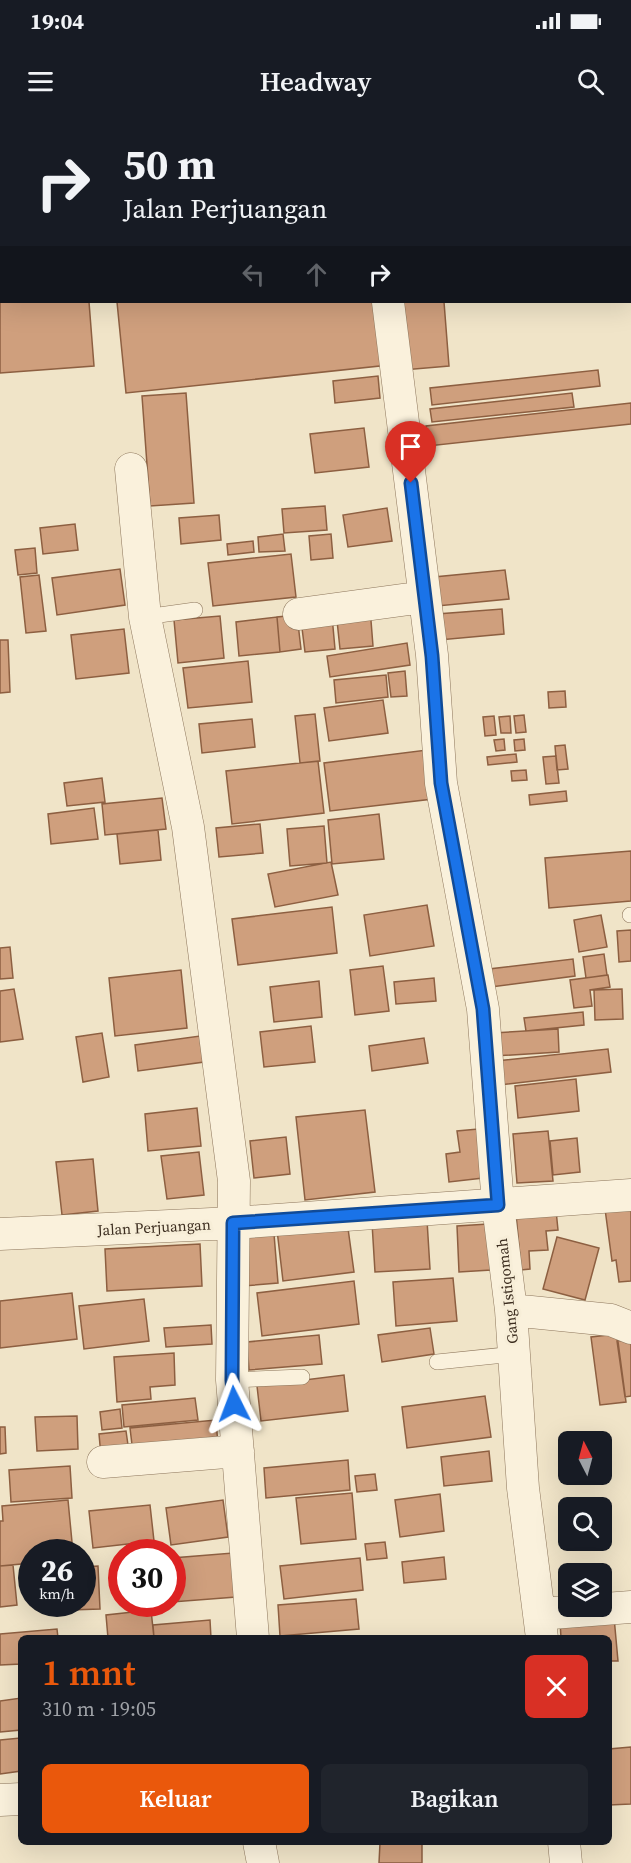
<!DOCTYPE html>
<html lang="id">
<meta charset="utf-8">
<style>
body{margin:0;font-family:"Source Serif 4",serif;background:#20242c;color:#f1f3f6;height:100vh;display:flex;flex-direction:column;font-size:22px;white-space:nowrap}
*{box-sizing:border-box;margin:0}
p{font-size:20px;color:#9ea1a6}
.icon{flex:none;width:33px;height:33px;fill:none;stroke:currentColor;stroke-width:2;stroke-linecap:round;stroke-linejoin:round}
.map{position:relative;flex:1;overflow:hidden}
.side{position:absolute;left:18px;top:1515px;width:594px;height:210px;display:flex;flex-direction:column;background:#171b24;border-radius:9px;box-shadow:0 6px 24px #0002}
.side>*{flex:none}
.hud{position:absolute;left:0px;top:0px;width:632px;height:183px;box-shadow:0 6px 24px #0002;background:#171b24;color:#f1f3f6;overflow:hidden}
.needle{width:39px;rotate:354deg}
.controls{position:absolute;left:558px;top:1311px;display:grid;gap:12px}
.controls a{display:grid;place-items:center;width:54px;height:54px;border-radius:9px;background:#171b24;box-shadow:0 6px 24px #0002;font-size:30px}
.speed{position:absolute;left:18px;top:1419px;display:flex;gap:12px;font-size:30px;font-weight:700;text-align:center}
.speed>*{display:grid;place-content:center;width:78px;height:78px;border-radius:50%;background:#171b24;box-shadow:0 6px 24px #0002;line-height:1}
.speed small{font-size:15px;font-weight:400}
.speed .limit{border:9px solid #d22;background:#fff;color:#111}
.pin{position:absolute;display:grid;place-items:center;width:51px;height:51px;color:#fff;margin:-62px -26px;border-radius:50% 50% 50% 0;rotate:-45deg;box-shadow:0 0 6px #0007}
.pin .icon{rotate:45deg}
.me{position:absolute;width:66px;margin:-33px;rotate:357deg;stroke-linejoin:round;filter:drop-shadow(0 0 4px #0008)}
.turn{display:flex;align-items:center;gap:21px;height:126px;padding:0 24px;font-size:27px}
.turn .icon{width:78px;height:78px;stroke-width:2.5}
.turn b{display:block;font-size:42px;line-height:51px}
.lanes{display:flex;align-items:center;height:57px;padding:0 24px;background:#0003;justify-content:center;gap:30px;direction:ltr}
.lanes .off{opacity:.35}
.round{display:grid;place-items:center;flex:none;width:63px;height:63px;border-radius:9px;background:#20242c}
.summary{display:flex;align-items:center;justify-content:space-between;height:102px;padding:0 24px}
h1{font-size:36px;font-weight:600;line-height:45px;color:#ea580c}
.action{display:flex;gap:12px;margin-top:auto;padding:12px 24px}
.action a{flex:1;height:69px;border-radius:9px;background:#ea580c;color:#fff;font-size:24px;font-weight:600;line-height:69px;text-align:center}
.action a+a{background:#20242c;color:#f1f3f6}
.status{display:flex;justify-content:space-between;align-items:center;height:42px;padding:0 30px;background:#171b24;direction:ltr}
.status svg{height:16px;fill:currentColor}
header{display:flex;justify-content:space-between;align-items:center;height:78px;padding:0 24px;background:#171b24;font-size:27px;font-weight:600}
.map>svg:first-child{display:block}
.building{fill:#cf9f7d;stroke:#8d5f41;stroke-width:1.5}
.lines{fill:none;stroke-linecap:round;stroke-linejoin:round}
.lane-casing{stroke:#8d765c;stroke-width:16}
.street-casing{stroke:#8d765c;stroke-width:33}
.lane{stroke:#faf1dc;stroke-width:15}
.street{stroke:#faf1dc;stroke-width:32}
.route-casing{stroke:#114b97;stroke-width:15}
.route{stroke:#1a73e8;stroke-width:10}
.labels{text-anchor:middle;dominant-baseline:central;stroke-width:6;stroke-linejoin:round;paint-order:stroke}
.street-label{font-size:15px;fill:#3d2e20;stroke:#f7eed8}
</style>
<div class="status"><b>19:04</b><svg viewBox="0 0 49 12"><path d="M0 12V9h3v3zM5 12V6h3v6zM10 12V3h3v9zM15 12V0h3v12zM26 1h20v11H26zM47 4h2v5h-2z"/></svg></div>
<header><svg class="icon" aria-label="menu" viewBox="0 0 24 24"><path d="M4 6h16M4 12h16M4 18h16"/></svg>Headway<svg class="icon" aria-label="search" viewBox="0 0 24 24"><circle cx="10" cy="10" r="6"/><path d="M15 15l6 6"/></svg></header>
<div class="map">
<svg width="631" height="1743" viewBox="0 0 631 1743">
<rect width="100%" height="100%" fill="#f0e4c8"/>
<path class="building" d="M0 149H2V182H89L94 246 0 253Z
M117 182H383L389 245 126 273Z
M396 182H444L449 246 403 250Z
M598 250 600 266 432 285 430 268Z
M378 256 380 278 335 283 333 261Z
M186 273 194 383 150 386 142 276Z
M572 273 574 287 432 302 430 289Z
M631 283V304L428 326 426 306Z
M364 308 369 347 315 353 310 314Z
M325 386 327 410 284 413 282 389Z
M387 388 392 421 348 427 343 395Z
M219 395 221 420 181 424 179 398Z
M75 404 78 430 43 434 40 408Z
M283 414 285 431 259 432 258 417Z
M331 414 333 438 311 440 309 416Z
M253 421 254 432 228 435 227 424Z
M35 428 37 453 18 455 15 430Z
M291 434 296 477 213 486 208 443Z
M120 449 125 485 57 495 52 458Z
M505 450 509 479 437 486 434 457Z
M39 455 46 511 26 513 20 457Z
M370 488 373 526 340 529 336 491Z
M502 489 504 514 439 520 437 494Z
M297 495 301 529 280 532 277 497Z
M220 496 224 538 178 543 174 500Z
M332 496 335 529 305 532 301 500Z
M277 497 280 532 239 536 236 502Z
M124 509 129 553 76 559 71 515Z
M0 520H8L10 572 0 573Z
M407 523 410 545 330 557 327 536Z
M248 541 252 582 188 588 183 548Z
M405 551 407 576 391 577 388 553Z
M386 555 388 577 336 583 334 560Z
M565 571 566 587 549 588 548 572Z
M383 580 388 613 329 621 324 588Z
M315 594 320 641 300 643 295 596Z
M524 595 526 612 516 613 514 596Z
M494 596 496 615 485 616 483 597Z
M510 596 511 613H501L499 597Z
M252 599 255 627 202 633 199 604Z
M504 619 505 630 496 631 494 620Z
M524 619 525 630 515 631 514 620Z
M565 625 568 649 557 650 555 626Z
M427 630 433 679 330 691 324 643Z
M516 634 517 642 488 645 487 637Z
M556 636 559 663 546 664 543 637Z
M318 641 324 693 232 704 226 651Z
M526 650 527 660 512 661 511 651Z
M102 658 105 682 67 686 64 663Z
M566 671 567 681 530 685 529 675Z
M162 678 166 709 105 715 102 684Z
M94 688 98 719 51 724 48 694Z
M379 694 384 739 332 744 328 700Z
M260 704 263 733 219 737 216 708Z
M324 706 327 743 290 746 287 709Z
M158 710 161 740 120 744 117 714Z
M631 731V781L549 788 545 738Z
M331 742 338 775 275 787 268 754Z
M427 785 434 826 370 836 364 795Z
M332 787 337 833 238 845 232 799Z
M601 795 607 827 579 832 574 800Z
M631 810V841L619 842 617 811Z
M10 827 13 858 0 859V828Z
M604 834 607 855 586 858 583 837Z
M573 839 575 856 491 867 489 849Z
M383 846 389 891 355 895 350 850Z
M181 850 187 908 115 916 109 858Z
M608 855 610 867 590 870 592 886 574 888 570 860Z
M434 858 436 881 396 884 394 862Z
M319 861 322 897 274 902 270 867Z
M14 869 23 919 0 922V871Z
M622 869 623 899 595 900 594 870Z
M583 892 584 905 526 911 524 898Z
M311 906 315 942 264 947 260 912Z
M558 909 559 932 494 936 493 913Z
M102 913 109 957 83 962 76 917Z
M200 916 204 942 138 951 135 925Z
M424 918 428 943 372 951 369 926Z
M608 929 611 952 499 965 496 941Z
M576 959 579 991 518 998 515 966Z
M197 988 201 1026 148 1031 145 994Z
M365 990 375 1072 305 1080 296 997Z
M478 1009 483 1058 449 1062 446 1034 460 1032 457 1011Z
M548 1011 553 1061 517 1063 513 1014Z
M286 1017 290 1054 254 1058 250 1021Z
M577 1018 580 1052 553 1055 550 1021Z
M199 1032 204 1075 167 1079 161 1036Z
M93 1039 98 1091 62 1095 56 1042Z
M631 1085V1161L619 1162 616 1140 612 1141 605 1089Z
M556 1090 558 1110 546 1111 548 1130 529 1131 530 1149 521 1150 516 1094Z
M427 1100 430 1149 375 1152 372 1103Z
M347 1101 354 1152 283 1161 277 1110Z
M488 1104 491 1150 459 1152 457 1106Z
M274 1114 278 1163 243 1166 239 1117Z
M557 1117 599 1128 585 1180 543 1169Z
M200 1124 202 1166 107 1171 105 1129Z
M453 1158 457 1201 396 1206 393 1162Z
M354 1161 359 1204 262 1216 257 1173Z
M72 1173 77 1219 0 1228V1181Z
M144 1179 149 1221 84 1229 79 1186Z
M211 1205 212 1224 166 1227 164 1208Z
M430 1208 434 1234 382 1242 378 1215Z
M617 1214 626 1282 600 1285 591 1217Z
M319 1215 322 1244 249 1250 247 1222Z
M631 1219V1276L625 1277 617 1221Z
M174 1233 175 1265 150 1267 151 1279 117 1282 114 1237Z
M344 1255 348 1291 261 1301 257 1266Z
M485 1276 491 1317 407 1328 402 1287Z
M195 1278 198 1300 124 1307 122 1285Z
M120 1289 122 1308 102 1310 100 1292Z
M77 1296 78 1329 37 1331 35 1297Z
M216 1300 218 1325 133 1333 130 1308Z
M0 1307H5L6 1333 0 1334Z
M126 1311 129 1332 101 1336 99 1314Z
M489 1331 492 1361 444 1366 441 1337Z
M348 1340 350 1370 266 1378 264 1348Z
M70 1346 72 1378 11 1382 9 1350Z
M375 1354 377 1370 357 1372 355 1356Z
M352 1373 356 1419 301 1424 296 1378Z
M440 1374 444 1411 400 1417 395 1380Z
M68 1380 72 1422 58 1423 59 1432H32V1443L0 1446V1401H3L2 1386Z
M223 1380 228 1417 171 1425 166 1388Z
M150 1385 154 1421 93 1428 89 1391Z
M385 1422 387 1438 367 1440 365 1424Z
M233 1433 236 1477 172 1482V1438Z
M444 1437 446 1459 404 1463 402 1442Z
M360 1438 363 1470 284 1479 280 1446Z
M13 1445 17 1485 0 1487V1446Z
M98 1446 100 1489 39 1491V1484H82V1447Z
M356 1479 359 1509 280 1516 278 1485Z
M151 1490 154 1518H108L106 1495Z
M614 1497 618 1541H609V1518H561L560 1501Z
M210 1500 211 1518H154L153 1505Z
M57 1509 58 1518H21V1544L0 1545V1514Z
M21 1578V1610L0 1612V1581Z
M20 1618 21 1651 0 1654V1620Z
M631 1627V1684L609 1685V1629Z
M380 1723 422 1724V1743H379Z"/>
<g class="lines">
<defs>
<path id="lane" d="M208 0V2
M145 497 195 490
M630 795H631
M437 1242 514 1234
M232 1260 302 1257"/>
<path id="street" d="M368 0V2
M388 182 432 535 441 663 483 889 498 1085 511 1190 523 1368 542 1518
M131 349 145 497 188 707 234 1061 232 1260 253 1518
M299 494 424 477
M0 1114 233 1103 631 1075
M511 1190 611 1200 631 1208
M103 1342 238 1331
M539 1494 631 1487
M0 1680 21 1679
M259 1722 263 1743
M564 1722 566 1743"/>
</defs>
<use href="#lane" class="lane-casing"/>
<use href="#street" class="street-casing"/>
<use href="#lane" class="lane"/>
<use href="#street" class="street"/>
</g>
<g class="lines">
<defs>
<path id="route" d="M234 1284 232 1260 233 1103 498 1085 483 889 441 663 432 536 411 363"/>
</defs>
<use href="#route" class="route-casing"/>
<use href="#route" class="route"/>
</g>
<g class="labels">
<g class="street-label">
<text transform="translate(154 1107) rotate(-3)">Jalan Perjuangan</text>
<text transform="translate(507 1171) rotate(-96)">Gang Istiqomah</text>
</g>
</g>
</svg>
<div class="controls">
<a><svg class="needle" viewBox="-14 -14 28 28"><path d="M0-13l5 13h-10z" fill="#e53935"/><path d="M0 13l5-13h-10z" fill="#9ea1a6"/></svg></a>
<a><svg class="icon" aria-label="search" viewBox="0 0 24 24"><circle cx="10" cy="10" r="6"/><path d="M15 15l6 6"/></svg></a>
<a><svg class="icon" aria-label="layers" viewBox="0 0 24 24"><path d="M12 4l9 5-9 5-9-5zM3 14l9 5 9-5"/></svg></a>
</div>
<div class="speed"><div>26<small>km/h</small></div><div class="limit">30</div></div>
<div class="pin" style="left:411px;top:363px;background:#d93025"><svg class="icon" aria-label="arrive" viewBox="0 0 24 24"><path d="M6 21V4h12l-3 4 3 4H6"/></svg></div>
<svg class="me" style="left:234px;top:1284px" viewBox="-20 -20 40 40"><path d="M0-17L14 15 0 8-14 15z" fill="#1a73e8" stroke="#fff" stroke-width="4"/></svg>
<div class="hud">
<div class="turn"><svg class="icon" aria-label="right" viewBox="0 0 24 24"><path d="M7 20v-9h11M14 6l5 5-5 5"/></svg><div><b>50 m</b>Jalan Perjuangan</div></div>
<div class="lanes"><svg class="icon off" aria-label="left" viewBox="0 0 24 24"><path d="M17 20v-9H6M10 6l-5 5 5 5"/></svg><svg class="icon off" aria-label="ahead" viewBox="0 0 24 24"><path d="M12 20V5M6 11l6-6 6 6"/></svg><svg class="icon" aria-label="right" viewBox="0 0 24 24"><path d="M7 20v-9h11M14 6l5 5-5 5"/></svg></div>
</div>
<section class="side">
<div class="summary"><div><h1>1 mnt</h1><p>310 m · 19:05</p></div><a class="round" style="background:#d93025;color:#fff"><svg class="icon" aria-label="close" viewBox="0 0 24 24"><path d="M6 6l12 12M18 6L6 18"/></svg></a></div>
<div class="action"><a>Keluar</a><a>Bagikan</a></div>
</section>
</div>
